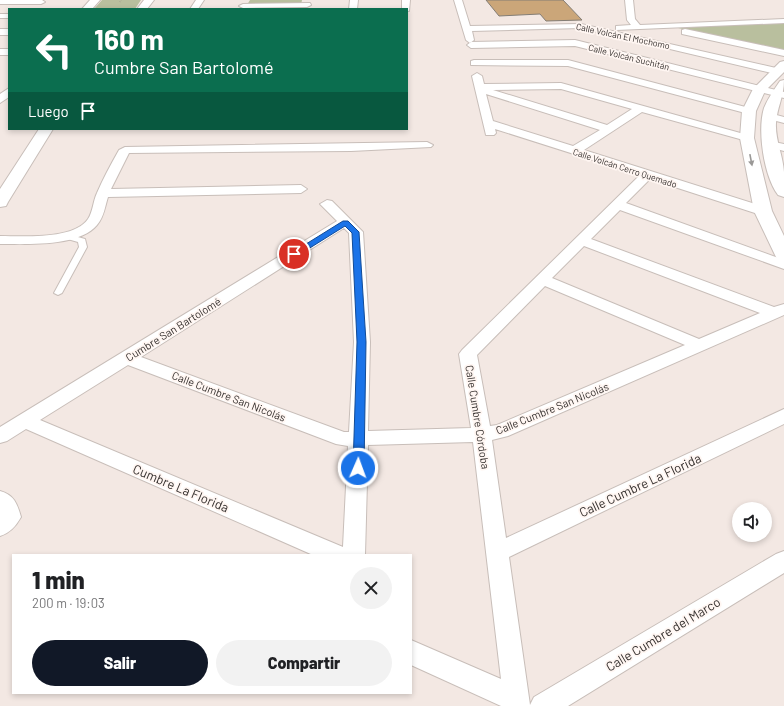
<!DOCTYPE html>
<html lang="es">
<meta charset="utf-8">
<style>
body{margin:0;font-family:Barlow,sans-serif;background:#f2f2f2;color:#202124;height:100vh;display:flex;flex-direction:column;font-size:15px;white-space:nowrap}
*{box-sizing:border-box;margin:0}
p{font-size:13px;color:#757577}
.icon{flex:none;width:22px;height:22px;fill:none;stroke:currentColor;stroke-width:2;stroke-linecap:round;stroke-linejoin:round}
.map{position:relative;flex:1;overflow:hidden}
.drawer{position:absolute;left:12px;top:554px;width:400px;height:140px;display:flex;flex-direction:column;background:#fff;border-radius:0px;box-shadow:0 2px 6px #0003}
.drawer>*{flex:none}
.banner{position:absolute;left:8px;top:8px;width:400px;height:122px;border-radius:0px;box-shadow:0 2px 6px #0003;background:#0b6e4f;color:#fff;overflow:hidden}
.fabs{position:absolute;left:732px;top:502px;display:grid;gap:8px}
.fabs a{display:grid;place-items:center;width:40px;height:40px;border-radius:50%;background:#fff;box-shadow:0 2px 6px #0003;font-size:20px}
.pin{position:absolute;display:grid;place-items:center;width:34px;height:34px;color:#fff;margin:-17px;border:2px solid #fff;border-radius:50%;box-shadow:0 1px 4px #0007}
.me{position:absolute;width:44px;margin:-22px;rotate:2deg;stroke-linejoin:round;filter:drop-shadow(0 0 3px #0008)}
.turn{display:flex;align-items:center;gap:14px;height:84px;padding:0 20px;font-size:18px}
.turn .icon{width:52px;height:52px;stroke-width:2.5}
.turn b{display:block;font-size:28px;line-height:34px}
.then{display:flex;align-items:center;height:38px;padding:0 20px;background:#0003;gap:8px;font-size:15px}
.round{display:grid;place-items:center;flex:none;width:42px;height:42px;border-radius:21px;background:#f2f2f2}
.head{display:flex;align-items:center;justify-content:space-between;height:68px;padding:0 20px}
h1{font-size:24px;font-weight:800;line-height:30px}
.cta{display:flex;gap:8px;margin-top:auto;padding:8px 20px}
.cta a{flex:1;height:46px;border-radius:24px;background:#111827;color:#fff;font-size:16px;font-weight:800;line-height:46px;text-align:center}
.cta a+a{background:#f2f2f2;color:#202124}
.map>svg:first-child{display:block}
.green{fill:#b9bf9e}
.building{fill:#cba679;stroke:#837d75}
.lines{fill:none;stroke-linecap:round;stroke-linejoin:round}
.service-casing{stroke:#c8beb9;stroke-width:2}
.minor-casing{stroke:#c8beb9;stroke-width:2}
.tertiary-casing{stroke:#c8beb9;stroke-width:2}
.path{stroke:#958d89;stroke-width:1.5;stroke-dasharray:0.5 1.5;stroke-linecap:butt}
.service{fill:#fff;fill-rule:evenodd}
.minor{fill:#fff;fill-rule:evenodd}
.tertiary{fill:#fff;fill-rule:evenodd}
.oneway{fill:#9a9896}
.route{fill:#1a73e8;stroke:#114b97}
.labels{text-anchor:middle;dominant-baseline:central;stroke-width:3.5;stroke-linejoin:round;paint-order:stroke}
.far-street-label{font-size:9px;fill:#35302e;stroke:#fff6f2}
.street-label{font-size:11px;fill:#35302e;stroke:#fff6f2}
.near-street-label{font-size:13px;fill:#35302e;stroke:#fff6f2}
</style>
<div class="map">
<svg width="784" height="706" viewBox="0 0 784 706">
<rect width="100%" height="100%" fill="#f3e8e3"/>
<path class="green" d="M102 0H141L135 9H94Z
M250 0H302L301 5H247Z
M784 22V51L678 28Z"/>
<path class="building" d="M486 0H563L582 20 546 21 540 14 499 16Z"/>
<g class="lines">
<defs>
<path id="service" d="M64 234H67L85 239 87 247 62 293 58 295 54 293 79 247 78 242 64 238Z"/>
<path id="minor" d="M0 0H42L45 2 41 4H0Z
M196 0H204L198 9H190Z
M350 0H358L357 9H349Z
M402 0H410L409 11 402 9Z
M454 0H462L470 26 581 24 776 68 781 71 776 74 581 28 472 31 474 40 470 43 466 40Z
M625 0H633L635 19 640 25 784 19V23L616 30V26L631 25 627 20Z
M310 3 311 5 307 7 243 8 239 6 243 4Z
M0 14H9V18H0Z
M685 29 784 50V56L682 34V30Z
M575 40 784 92V98L575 46 471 48 467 45 471 42Z
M0 49H9V55H0Z
M474 60H568L753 109 754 111 749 114 568 66 471 65V61Z
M477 73 482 76 484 84 561 83 751 136 753 138 747 141 642 112 584 150 768 208 770 211 768 214H758L650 179 626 203 784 260V269L620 210 591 239 774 307 784 304V315L508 436 492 440 506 538 784 409V424L509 557 530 705 534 697 776 554 784 551V573L568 706H501L411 665V640L501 679 473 442 368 445 365 555H313L26 429 7 441 0 443V427L337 221 320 204 327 200 332 201 363 232 370 342 368 431 471 428 459 354 462 350 640 175 495 129 496 133 494 135H486L472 76ZM561 89 632 109 607 125 493 90ZM486 94 600 130 573 146 493 121ZM344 228 349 233 354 342 349 432H344L141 357ZM584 246 760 313 699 339 552 278ZM545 286 685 345 497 425 490 426 477 355ZM128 365 336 444 348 446 343 547 40 420Z
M9 88V97L0 103V94Z
M769 113 784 117V123L765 118 764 116Z
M769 141 784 144V151L765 146 763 144 765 142Z
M427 142 433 145 431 147 351 151 129 153 111 189 301 185 307 189 301 193 108 197C105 206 104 217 97 225 79 247 26 244 0 244V236C22 236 74 240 88 219 93 212 93 201 97 193 103 179 111 164 119 150L125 147Z
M0 491C14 495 17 503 21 517 16 526 10 533 0 536Z"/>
<path id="tertiary" d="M90 0H100L92 9H82Z
M144 0H154L147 9H137Z
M0 29H9V35H0Z
M784 61V72L765 91 756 111 754 138 772 211 784 236V261L777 259 775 255 754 211 740 138 742 111 753 89 780 62Z
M784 80C784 97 777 107 776 123 775 140 783 155 784 172 784 180 784 189 784 197L778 195C764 176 757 131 764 108 768 98 774 90 780 81Z
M39 129H53L8 202 6 206 0 207V189Z"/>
</defs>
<use href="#service" class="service-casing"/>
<use href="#minor" class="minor-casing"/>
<use href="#tertiary" class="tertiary-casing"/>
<path class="path" d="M120 2 121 0"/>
<use href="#service" class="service"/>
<use href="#minor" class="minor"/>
<use href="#tertiary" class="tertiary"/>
</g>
<defs><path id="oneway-solid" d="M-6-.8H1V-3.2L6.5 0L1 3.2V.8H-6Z"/></defs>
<use class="oneway" href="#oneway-solid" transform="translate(751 160) rotate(79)"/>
<path class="route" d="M343 221H348L359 232 366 342 364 468 358 472 353 468 357 342 352 233 345 226 297 256 290 254Z"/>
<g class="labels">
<g class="far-street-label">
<text transform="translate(623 36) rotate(12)">Calle Volcán El Mochomo</text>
<text transform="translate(629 57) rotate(14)">Calle Volcán Suchitán</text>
<text transform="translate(625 168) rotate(18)">Calle Volcán Cerro Quemado</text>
</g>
<g class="street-label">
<text transform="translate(173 329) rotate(-32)">Cumbre San Bartolomé</text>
<text transform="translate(229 396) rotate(21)">Calle Cumbre San Nicolás</text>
<text transform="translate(552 408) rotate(-22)">Calle Cumbre San Nicolás</text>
<text transform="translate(478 417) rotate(81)">Calle Cumbre Córdoba</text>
</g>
<g class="near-street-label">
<text transform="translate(640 485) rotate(-25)">Calle Cumbre La Florida</text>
<text transform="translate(181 488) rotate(23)">Cumbre La Florida</text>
<text transform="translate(663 634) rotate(-31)">Calle Cumbre del Marco</text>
</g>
</g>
</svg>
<div class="fabs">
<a><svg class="icon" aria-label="sound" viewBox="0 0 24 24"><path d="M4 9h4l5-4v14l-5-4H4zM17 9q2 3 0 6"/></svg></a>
</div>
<div class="pin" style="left:294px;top:254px;background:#d93025"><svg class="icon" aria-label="arrive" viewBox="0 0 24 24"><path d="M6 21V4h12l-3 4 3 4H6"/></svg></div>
<svg class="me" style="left:358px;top:468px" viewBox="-20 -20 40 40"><circle r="17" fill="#1a73e8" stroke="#fff" stroke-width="3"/><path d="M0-11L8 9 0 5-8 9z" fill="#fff"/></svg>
<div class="banner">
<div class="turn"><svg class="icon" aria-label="left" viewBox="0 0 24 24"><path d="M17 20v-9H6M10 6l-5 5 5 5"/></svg><div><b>160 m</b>Cumbre San Bartolomé</div></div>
<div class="then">Luego<svg class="icon" aria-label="arrive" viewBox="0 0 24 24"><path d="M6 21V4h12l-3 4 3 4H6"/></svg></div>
</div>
<section class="drawer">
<div class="head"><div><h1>1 min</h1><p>200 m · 19:03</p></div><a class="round"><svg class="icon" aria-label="close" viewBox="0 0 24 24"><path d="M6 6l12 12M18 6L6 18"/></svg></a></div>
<div class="cta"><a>Salir</a><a>Compartir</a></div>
</section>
</div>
